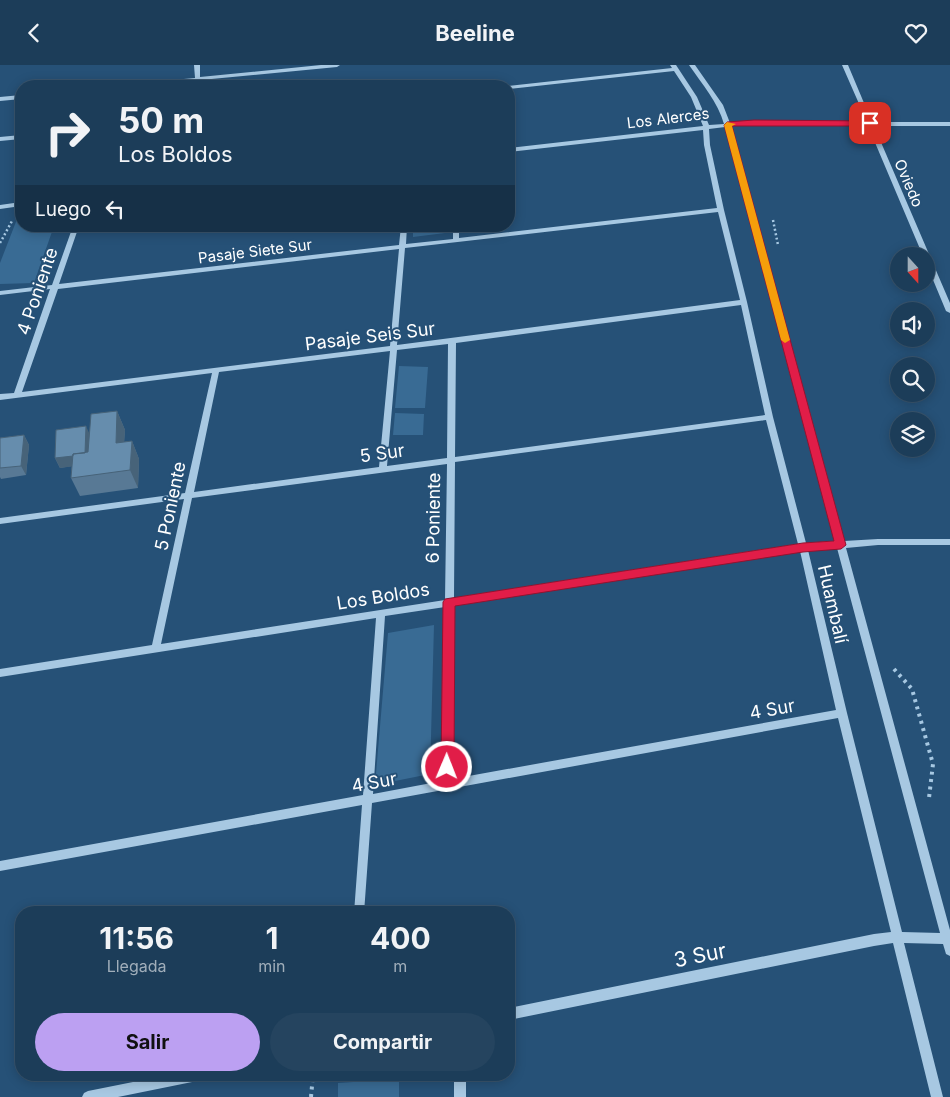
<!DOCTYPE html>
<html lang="es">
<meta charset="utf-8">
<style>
body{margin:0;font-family:Inter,sans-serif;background:#25445f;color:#f1f3f6;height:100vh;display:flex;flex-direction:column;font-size:19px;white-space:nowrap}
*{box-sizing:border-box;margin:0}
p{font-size:16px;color:#a0aeba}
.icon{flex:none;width:28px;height:28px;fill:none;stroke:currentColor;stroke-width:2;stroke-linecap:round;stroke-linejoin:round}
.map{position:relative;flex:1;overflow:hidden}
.side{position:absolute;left:15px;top:841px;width:500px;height:175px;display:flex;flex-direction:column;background:#1c3d59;border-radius:20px;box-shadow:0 2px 12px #0003,0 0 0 1px #3a566f}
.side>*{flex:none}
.banner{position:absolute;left:15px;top:15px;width:500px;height:152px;border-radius:20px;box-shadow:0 2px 12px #0003,0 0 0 1px #3a566f;background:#1c3d59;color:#f1f3f6;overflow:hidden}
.needle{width:32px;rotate:159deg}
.fabs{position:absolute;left:890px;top:182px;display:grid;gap:10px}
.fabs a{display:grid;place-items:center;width:45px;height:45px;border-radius:50%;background:#1c3d59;box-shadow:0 2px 12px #0003,0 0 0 1px #3a566f;font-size:25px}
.pin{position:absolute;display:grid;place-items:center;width:42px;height:42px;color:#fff;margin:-21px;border-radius:10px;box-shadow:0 2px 8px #0006}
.me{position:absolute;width:55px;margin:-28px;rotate:1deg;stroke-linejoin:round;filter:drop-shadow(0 0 4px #0008)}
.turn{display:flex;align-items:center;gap:18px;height:105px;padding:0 20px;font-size:22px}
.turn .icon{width:65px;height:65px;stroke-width:2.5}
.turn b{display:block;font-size:35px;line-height:42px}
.then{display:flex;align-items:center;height:48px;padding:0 20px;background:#0003;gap:10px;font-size:19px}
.eta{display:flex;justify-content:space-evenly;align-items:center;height:85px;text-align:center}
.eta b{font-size:30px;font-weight:700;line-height:35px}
.button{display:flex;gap:10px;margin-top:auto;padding:10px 20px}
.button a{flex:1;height:58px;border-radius:30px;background:#bca0f2;color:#111;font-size:20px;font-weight:700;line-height:58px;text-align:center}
.button a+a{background:#25445f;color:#f1f3f6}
header{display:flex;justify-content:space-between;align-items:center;height:65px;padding:0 20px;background:#1c3d59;font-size:22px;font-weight:700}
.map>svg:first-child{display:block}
.green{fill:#396b94}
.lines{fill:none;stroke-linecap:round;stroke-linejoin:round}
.path-far1{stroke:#a7c8e2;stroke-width:2.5;stroke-dasharray:2 2.5;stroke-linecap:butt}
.path{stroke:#a7c8e2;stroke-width:4;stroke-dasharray:3 4.5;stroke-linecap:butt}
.minor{fill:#a7c8e2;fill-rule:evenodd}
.wall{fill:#587995}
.shaded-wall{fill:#476379}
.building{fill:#668dad;stroke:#476379}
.route{fill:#e11d48;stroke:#92132f}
.slow{fill:#f59e0b}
.labels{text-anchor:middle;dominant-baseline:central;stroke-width:4;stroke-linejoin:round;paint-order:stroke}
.far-street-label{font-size:15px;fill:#fff;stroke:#265177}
.street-label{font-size:18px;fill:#fff;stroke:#265177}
.near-street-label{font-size:21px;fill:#fff;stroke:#265177}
</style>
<header><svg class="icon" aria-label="back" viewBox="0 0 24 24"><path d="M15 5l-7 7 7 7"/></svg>Beeline<svg class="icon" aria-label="heart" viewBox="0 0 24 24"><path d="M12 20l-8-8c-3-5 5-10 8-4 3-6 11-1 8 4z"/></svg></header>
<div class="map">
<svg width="950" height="1032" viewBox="0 0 950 1032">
<rect width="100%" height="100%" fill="#265177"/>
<path class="green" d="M19 149H21V161H54L34 218 0 219V198Z
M413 161H453V167L413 172Z
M399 301 428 302 425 343H395Z
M395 348 424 349 423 370H393Z
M434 560 430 709 375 720 388 568Z
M399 1014V1032H338V1018Z"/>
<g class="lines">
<path class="path-far1" d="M773 155 778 180
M0 178 12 156"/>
<path class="path" d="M894 604 912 624 933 699 929 733
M311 1032 313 1010"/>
<path class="minor" d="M194 0H200V12L321 0H340L337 2 201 15V21H195V16L142 21H125L128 19 195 13Z
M670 0H676L697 32 709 60 724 59C718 37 702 19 689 0H695L723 40 730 58 867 57 842 0H848L872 57H950V61H874L950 238V248L946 246 926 198V191H923L868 61H731L844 476 878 474H950V480H878L846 483 950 865V891L946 889 943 879 904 878 943 1032H931L893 878 874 881 509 955V943L874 869 891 867 838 653 372 738 364 848H354L362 740 0 806V796L363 730 376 553 0 612V604L152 580 184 434 0 459V453L185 428 212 308 0 335V329L14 328 50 224 0 230V226L52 220 73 161H79L59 219 399 180 401 161H407L406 179 453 174V161H459V173L717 143 704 80 703 65 509 87V83L703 61 691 32 674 6 509 24V21H507L672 3ZM725 62 836 476 806 478 773 352 747 237 724 145 710 80 709 64ZM718 147 740 235 397 280 405 183ZM399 184 390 281 22 327 58 224ZM741 240 765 350 455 392 456 278ZM448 279 447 393 387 401 397 285ZM390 286 379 402 194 427 219 307ZM766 355 798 479 454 533 455 397ZM447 399 445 535 161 579 192 433ZM837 483 940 868 902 867 847 648 808 485ZM800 486 836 645 452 714 453 540ZM445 542 442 716 373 729 385 551Z
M21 30V34L0 36V32Z
M21 70V74L0 76V72Z
M21 137V141L0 144V140Z
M168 1010H203L201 1014 197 1016 118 1032H82L84 1028 88 1026Z
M454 1010H466V1032H454Z"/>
</g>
<path class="wall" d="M117 346 125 365 124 377 132 376 139 394 138 423 80 431 71 413 72 401 60 403 55 393 90 369Z
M24 370 29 380 26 410 1 414 0 412V373Z"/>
<path class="shaded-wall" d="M117 346 125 365 123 396 116 378Z
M86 361 90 370V399L60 403 55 393Z
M24 370 29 380 26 410 21 401Z
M132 376 139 394 138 423 130 405Z"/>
<path class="building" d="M117 346 116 378 132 376 130 405 71 413 73 389 88 387 91 349Z
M86 361 85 388 73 389V391L55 393 56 365Z
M24 370 21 401 0 403V373Z"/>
<path class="route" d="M754 55 870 56 874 58 870 61H732L846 480 841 484 803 487 455 541 454 702 452 706 447 708 443 706 441 702 443 537 445 534 803 478 834 476 724 60 727 57Z"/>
<path class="slow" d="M727 57 736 59 732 61 790 275 785 278 781 275 724 60Z"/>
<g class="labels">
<g class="far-street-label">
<text transform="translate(668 53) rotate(-7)">Los Alerces</text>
<text transform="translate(909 118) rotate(67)">Oviedo</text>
<text transform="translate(255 186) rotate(-7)">Pasaje Siete Sur</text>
</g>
<g class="street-label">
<text transform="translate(37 226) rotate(-71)">4 Poniente</text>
<text transform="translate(370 271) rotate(-7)">Pasaje Seis Sur</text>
<text transform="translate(382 388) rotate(-8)">5 Sur</text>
<text transform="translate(170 441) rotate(-78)">5 Poniente</text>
<text transform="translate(433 453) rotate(-89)">6 Poniente</text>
<text transform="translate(383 531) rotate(-9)">Los Boldos</text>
<text transform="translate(833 539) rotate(77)">Huambalí</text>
<text transform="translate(772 644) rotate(-10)">4 Sur</text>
<text transform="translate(374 717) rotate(-10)">4 Sur</text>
</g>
<g class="near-street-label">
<text transform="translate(700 890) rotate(-11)">3 Sur</text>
</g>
</g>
</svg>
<div class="fabs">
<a><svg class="needle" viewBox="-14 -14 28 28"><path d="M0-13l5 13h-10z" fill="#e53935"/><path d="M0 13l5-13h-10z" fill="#a0aeba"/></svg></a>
<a><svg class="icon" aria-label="sound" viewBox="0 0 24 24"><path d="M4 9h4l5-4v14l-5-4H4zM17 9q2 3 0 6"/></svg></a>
<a><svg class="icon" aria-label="search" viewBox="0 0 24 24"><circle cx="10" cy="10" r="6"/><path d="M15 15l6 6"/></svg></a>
<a><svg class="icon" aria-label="layers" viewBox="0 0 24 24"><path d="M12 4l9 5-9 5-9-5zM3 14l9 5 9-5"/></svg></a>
</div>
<div class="pin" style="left:870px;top:58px;background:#d93025"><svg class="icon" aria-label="arrive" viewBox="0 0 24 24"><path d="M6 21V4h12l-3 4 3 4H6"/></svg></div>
<svg class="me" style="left:447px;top:702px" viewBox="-20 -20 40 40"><circle r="17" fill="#e11d48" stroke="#fff" stroke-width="3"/><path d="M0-11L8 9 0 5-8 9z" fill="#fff"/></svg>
<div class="banner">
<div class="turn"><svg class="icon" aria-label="right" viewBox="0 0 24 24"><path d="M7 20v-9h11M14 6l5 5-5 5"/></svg><div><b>50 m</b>Los Boldos</div></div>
<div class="then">Luego<svg class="icon" aria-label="left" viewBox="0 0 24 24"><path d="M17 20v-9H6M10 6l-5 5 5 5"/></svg></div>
</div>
<section class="side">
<div class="eta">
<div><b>11:56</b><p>Llegada</p></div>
<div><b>1</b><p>min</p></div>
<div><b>400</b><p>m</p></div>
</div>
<div class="button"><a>Salir</a><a>Compartir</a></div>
</section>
</div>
